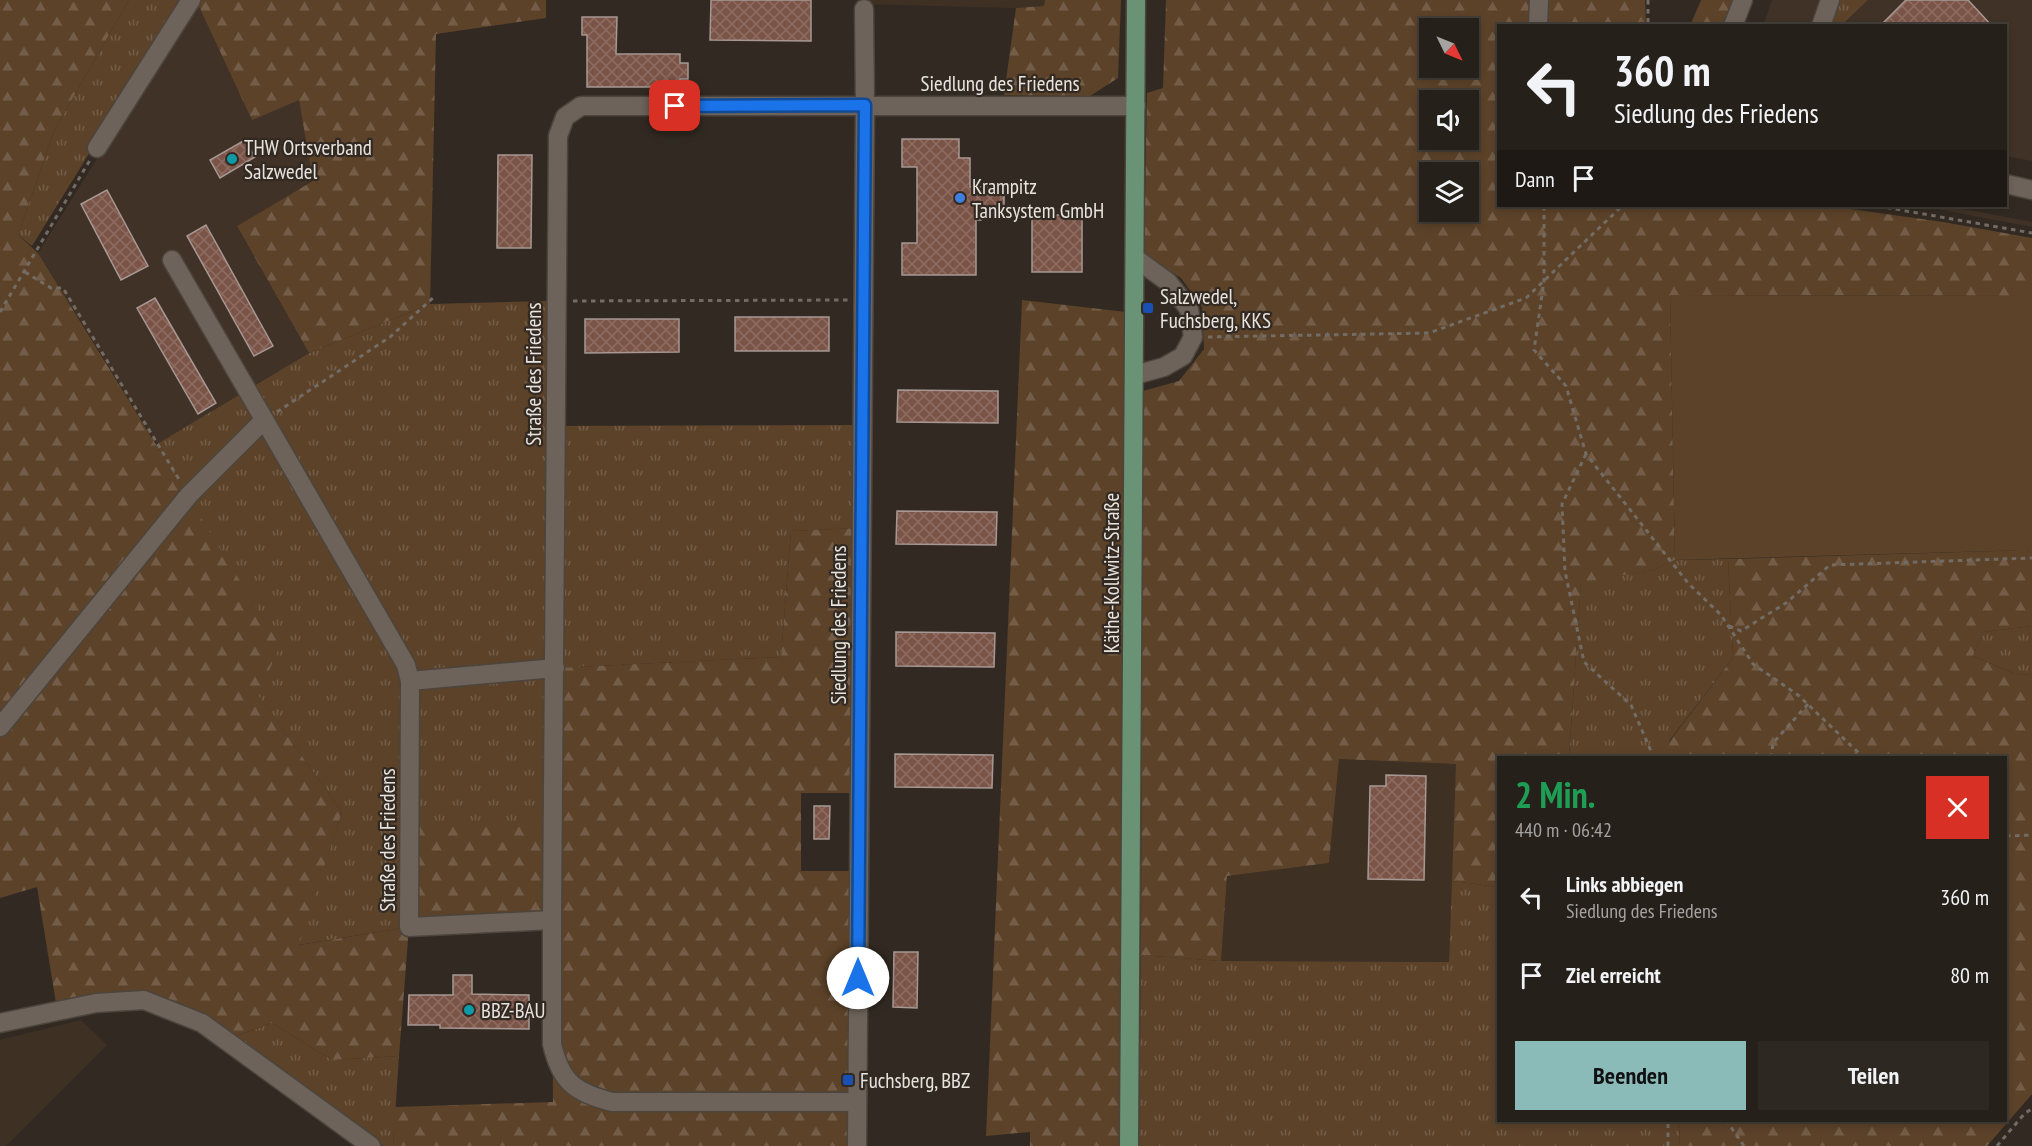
<!DOCTYPE html>
<html lang="de">
<meta charset="utf-8">
<style>
body{margin:0;font-family:"PT Sans Narrow",sans-serif;background:#2e2823;color:#f1f3f6;height:100vh;display:flex;flex-direction:column;font-size:22px;white-space:nowrap}
*{box-sizing:border-box;margin:0}
p{font-size:20px;color:#a4a3a2}
.icon{flex:none;width:33px;height:33px;fill:none;stroke:currentColor;stroke-width:2;stroke-linecap:round;stroke-linejoin:round}
.map{position:relative;flex:1;overflow:hidden}
.panel{position:absolute;left:1497px;top:756px;width:510px;height:366px;display:flex;flex-direction:column;background:#26201a;border-radius:0px;box-shadow:0 3px 9px #0003,0 0 0 2px #423e39}
.panel>*{flex:none}
.top-card{position:absolute;left:1497px;top:24px;width:510px;height:183px;border-radius:0px;box-shadow:0 3px 9px #0003,0 0 0 2px #423e39;background:#26201a;color:#f1f3f6;overflow:hidden}
.needle{width:39px;rotate:133deg}
.buttons{position:absolute;left:1419px;top:18px;display:grid;gap:12px}
.buttons a{display:grid;place-items:center;width:60px;height:60px;border-radius:0px;background:#26201a;box-shadow:0 3px 9px #0003,0 0 0 2px #423e39;font-size:30px}
.pin{position:absolute;display:grid;place-items:center;width:51px;height:51px;color:#fff;margin:-26px;border-radius:12px;box-shadow:0 3px 9px #0006}
.me{position:absolute;width:66px;margin:-33px;rotate:0deg;stroke-linejoin:round;filter:drop-shadow(0 0 4px #0008)}
.turn{display:flex;align-items:center;gap:21px;height:126px;padding:0 18px;font-size:27px}
.turn .icon{width:78px;height:78px;stroke-width:2.5}
.turn b{display:block;font-size:42px;line-height:51px}
.then{display:flex;align-items:center;height:57px;padding:0 18px;background:#0003;gap:12px;font-size:22px}
.round{display:grid;place-items:center;flex:none;width:63px;height:63px;border-radius:0px;background:#2e2823}
.headline{display:flex;align-items:center;justify-content:space-between;height:102px;padding:0 18px}
h1{font-size:36px;font-weight:800;line-height:45px;color:#1e9e55}
.action{display:flex;gap:12px;margin-top:auto;padding:12px 18px}
.action a{flex:1;height:69px;border-radius:0px;background:#8bbbb9;color:#111;font-size:24px;font-weight:800;line-height:69px;text-align:center}
.action a+a{background:#2e2823;color:#f1f3f6}
ul{padding:0;list-style:none}
li{display:flex;align-items:center;gap:18px;height:78px;padding:0 18px}
li div{flex:1}
li b{display:block;font-size:22px}
li em{font-style:normal}
.map>svg:first-child{display:block}
.built{fill:#403226}
.industrial{fill:#3f3024}
.grass{fill:url(#grass-tufts)}
.forest{fill:url(#forest-firs);fill-rule:evenodd}
.garden{fill:#5c4229}
.building{fill:url(#building-cross-hatch);stroke:#a79894;stroke-width:1.5}
.lines{fill:none;stroke-linecap:round;stroke-linejoin:round}
.minor-casing{stroke:#4b453d;stroke-width:21}
.major-casing{stroke:#4b453d;stroke-width:21}
.path{stroke:#736c64;stroke-width:3;stroke-dasharray:4.5 4.5;stroke-linecap:butt}
.minor{stroke:#6d635a;stroke-width:18}
.major{stroke:#6a9274;stroke-width:18}
.route-casing{stroke:#114b97;stroke-width:15}
.route{stroke:#1a73e8;stroke-width:10}
.culture-dot{fill:#0f9aa8;stroke:#322a22;stroke-width:2}
.shop-dot{fill:#3f7fe0;stroke:#322a22;stroke-width:2}
.transit-dot{fill:#1a4fb4;stroke:#322a22;stroke-width:2}
.labels{text-anchor:middle;dominant-baseline:central;stroke-width:4.5;stroke-linejoin:round;paint-order:stroke}
.street-label{font-size:21px;fill:#e8e3dd;stroke:#322a22}
.poi-label{font-size:21px;fill:#e8e3dd;stroke:#322a22;text-anchor:start}
</style>
<div class="map">
<svg width="2032" height="1146" viewBox="0 0 2032 1146">
<defs>
<pattern id="grass-tufts" width="24" height="20" patternUnits="userSpaceOnUse" patternTransform="scale(1.5)"><rect width="24" height="20" fill="#5c4229"/><path d="M3 7l-1-3M5 7V3M7 7l1-3M15 17l-1-3M17 17v-4M19 17l1-3" fill="none" stroke="#735d48"/></pattern>
<pattern id="forest-firs" width="22" height="20" patternUnits="userSpaceOnUse" patternTransform="scale(1.5)"><rect width="22" height="20" fill="#5c4229"/><path d="M5 1l3.5 6h-7zM16 11l3.5 6h-7z" fill="#735d48"/></pattern>
<pattern id="building-cross-hatch" width="8" height="8" patternUnits="userSpaceOnUse" patternTransform="scale(1.5)"><rect width="8" height="8" fill="#7b5448"/><path d="M0 0l8 8M0 8l8-8" fill="none" stroke="#8e6c62"/></pattern>
</defs>
<rect width="100%" height="100%" fill="#322a22"/>
<path class="built" d="M1772 0H1839L1830 25 1763 26Z
M1868 0H2032V161L2006 156V26H1842Z
M196 1 299 100 314 181 237 226 309 353 157 444 38 253Z
M1921 206H1949L2032 222V227Z"/>
<path class="industrial" d="M859 0H1045L1044 6 1016 8 858 4Z
M1339 759 1457 764 1449 962 1221 961 1227 876 1329 863Z
M81 1020 107 1045 6 1146H0V1040Z"/>
<path class="grass" d="M129 0H184L32 246 18 235 54 131Z
M1839 0H1868L1842 25 1830 26Z
M550 301 548 426 858 425 857 528 791 531 781 657 555 668 554 822 409 927 298 945 342 812 257 694 157 444 309 353 430 304Z
M1728 559 1733 658 1669 741V757L1569 758 1581 581 1654 570 1675 560Z
M2032 626V675L2015 674 1973 656 1983 632Z
M1452 881 1498 887V1120L1679 1121 1680 1146H1139L1141 955 1221 961 1449 962Z
M272 1023 332 1060 399 1056 393 1146H383L236 1036Z"/>
<path class="forest" d="M0 0H129L54 131 18 235 38 253 280 646 258 695 342 812 299 945 409 927V827L553 822 555 668 781 657 791 531 857 528 853 793H801V871H852L853 1146H393L395 1107 553 1102 552 921 409 927 399 1056 332 1060 272 1023 236 1036 177 1005 56 1003 37 887 0 898Z
M546 0V18L436 34 430 304 309 353 237 226 313 181 299 100 252 120 196 0Z
M1045 0H1121L1118 78 1090 96 1004 95 1016 8 1044 6Z
M1166 0H1645L1646 25 1498 26V206H1829L1943 222 2032 238V296L1670 295 1675 560 1654 570 1581 582 1569 757 1498 758V887L1452 881 1456 764 1339 759 1329 863 1227 876 1221 961 1141 955 1143 391 1179 381 1204 349 1202 307 1181 278 1144 254 1147 93 1163 88ZM1430 28H1468V68H1430ZM1430 100H1468V140H1430ZM1430 172H1468V212H1430Z
M1701 0H1737L1728 25 1690 26Z
M1022 300 1126 312 1121 1146H1030V1132L986 1136Z
M2032 550V626L1983 632 1973 656 2015 674 2032 675V1094L1987 1146H1680L1679 1121 2006 1120V758H1669V742L1733 658 1728 559Z"/>
<path class="garden" d="M1670 295 2032 296V550L1675 560Z"/>
<path class="building" d="M711 0H811V41L710 40Z
M1906 0H1968L1992 26H1880Z
M582 17H617L616 54H680V63H688V79H680V87H587V35H582Z
M902 139H959V158H970V187H1004V209H981V220H976V275H902V243H917V167H902Z
M245 140 255 157 220 178 210 160Z
M498 155H532L531 248H497Z
M107 190 148 266 121 280 81 204Z
M1032 215H1082V272H1032Z
M206 225 273 346 254 356 187 236Z
M155 298 216 403 198 414 137 308Z
M735 317H829V351H735Z
M585 319H679V352L585 353Z
M898 390 998 391V423L897 422Z
M897 511 997 512 996 545 896 544Z
M896 632 995 633 994 667 896 666Z
M895 754 993 755 992 788 895 787Z
M1386 775 1426 776 1424 880 1368 879 1370 786H1386Z
M814 806H830L829 839H814Z
M894 952H918L917 1008 893 1007Z
M453 975H472V994L529 995V1029L440 1028V1025H408L409 995H453Z"/>
<g class="lines">
<defs>
<path id="minor" d="M1538 26 1539 0
M1733 26 1743 0
M1821 26 1830 0
M97 148 191 0
M2006 184 2032 190
M172 260 406 665 410 681 409 927 552 920
M1135 375 1164 367 1183 356 1193 337 1189 309 1168 282 1135 258
M410 681 555 668
M0 727 189 495 263 421
M0 1023 96 1003 144 1000 202 1023 371 1146
M857 1102H612C575 1092 561 1083 552 1044V920L558 136 565 117 581 106H1136
M857 1146 865 105 864 9"/>
<path id="major" d="M1129 1146 1136 0"/>
</defs>
<use href="#minor" class="minor-casing"/>
<use href="#major" class="major-casing"/>
<path class="path" d="M1648 0V26
M1544 206V281L1534 350 1566 386 1586 454 1688 583 1721 615 1753 664 1798 695 1864 758
M1878 206 2032 233
M25 272 51 288H63L180 481
M573 301 849 300
M0 312 90 160
M1208 337 1429 333 1526 298 1622 206
M277 412 390 337 435 296
M1586 454 1562 504 1565 571 1584 662 1631 705 1654 758
M1729 626 1741 631 1786 603 1830 565 2032 558
M1771 758 1773 743 1808 704
M2006 836 2032 835
M1726 1120 1744 1146
M1668 1146V1120
M1997 1146 2025 1113 2032 1109"/>
<use href="#minor" class="minor"/>
<use href="#major" class="major"/>
</g>
<g class="lines">
<defs>
<path id="route" d="M675 106 865 105 858 978"/>
</defs>
<use href="#route" class="route-casing"/>
<use href="#route" class="route"/>
</g>
<g class="culture-dot">
<circle cx="232" cy="159" r="6"/>
<circle cx="469" cy="1010" r="6"/>
</g>
<circle class="shop-dot" cx="960" cy="198" r="6"/>
<g class="transit-dot">
<rect x="1142" y="302" width="12" height="12" rx="3"/>
<rect x="842" y="1074" width="12" height="12" rx="3"/>
</g>
<g class="labels">
<g class="street-label">
<text x="1000" y="83">Siedlung des Friedens</text>
<text transform="translate(533 374) rotate(-90)">Straße des Friedens</text>
<text transform="translate(1111 573) rotate(-90)">Käthe-Kollwitz-Straße</text>
<text transform="translate(838 625) rotate(-90)">Siedlung des Friedens</text>
<text transform="translate(387 840) rotate(-90)">Straße des Friedens</text>
</g>
<g class="poi-label">
<text x="244" y="147">THW Ortsverband<tspan x="244" dy="24">Salzwedel</tspan></text>
<text x="972" y="186">Krampitz<tspan x="972" dy="24">Tanksystem GmbH</tspan></text>
<text x="1160" y="296">Salzwedel,<tspan x="1160" dy="24">Fuchsberg, KKS</tspan></text>
<text x="481" y="1010">BBZ-BAU</text>
<text x="860" y="1080">Fuchsberg, BBZ</text>
</g>
</g>
</svg>
<div class="buttons">
<a><svg class="needle" viewBox="-14 -14 28 28"><path d="M0-13l5 13h-10z" fill="#e53935"/><path d="M0 13l5-13h-10z" fill="#a4a3a2"/></svg></a>
<a><svg class="icon" aria-label="sound" viewBox="0 0 24 24"><path d="M4 9h4l5-4v14l-5-4H4zM17 9q2 3 0 6"/></svg></a>
<a><svg class="icon" aria-label="layers" viewBox="0 0 24 24"><path d="M12 4l9 5-9 5-9-5zM3 14l9 5 9-5"/></svg></a>
</div>
<div class="pin" style="left:675px;top:106px;background:#d93025"><svg class="icon" aria-label="arrive" viewBox="0 0 24 24"><path d="M6 21V4h12l-3 4 3 4H6"/></svg></div>
<svg class="me" style="left:858px;top:978px" viewBox="-20 -20 40 40"><circle r="19" fill="#fff"/><path d="M0-13L10 11 0 6-10 11z" fill="#1a73e8"/></svg>
<div class="top-card">
<div class="turn"><svg class="icon" aria-label="left" viewBox="0 0 24 24"><path d="M17 20v-9H6M10 6l-5 5 5 5"/></svg><div><b>360 m</b>Siedlung des Friedens</div></div>
<div class="then">Dann<svg class="icon" aria-label="arrive" viewBox="0 0 24 24"><path d="M6 21V4h12l-3 4 3 4H6"/></svg></div>
</div>
<section class="panel">
<div class="headline"><div><h1>2 Min.</h1><p>440 m · 06:42</p></div><a class="round" style="background:#d93025;color:#fff"><svg class="icon" aria-label="close" viewBox="0 0 24 24"><path d="M6 6l12 12M18 6L6 18"/></svg></a></div>
<ul>
<li><svg class="icon" aria-label="left" viewBox="0 0 24 24"><path d="M17 20v-9H6M10 6l-5 5 5 5"/></svg><div><b>Links abbiegen</b><p>Siedlung des Friedens</p></div><em>360 m</em></li>
<li><svg class="icon" aria-label="arrive" viewBox="0 0 24 24"><path d="M6 21V4h12l-3 4 3 4H6"/></svg><div><b>Ziel erreicht</b></div><em>80 m</em></li>
</ul>
<div class="action"><a>Beenden</a><a>Teilen</a></div>
</section>
</div>
